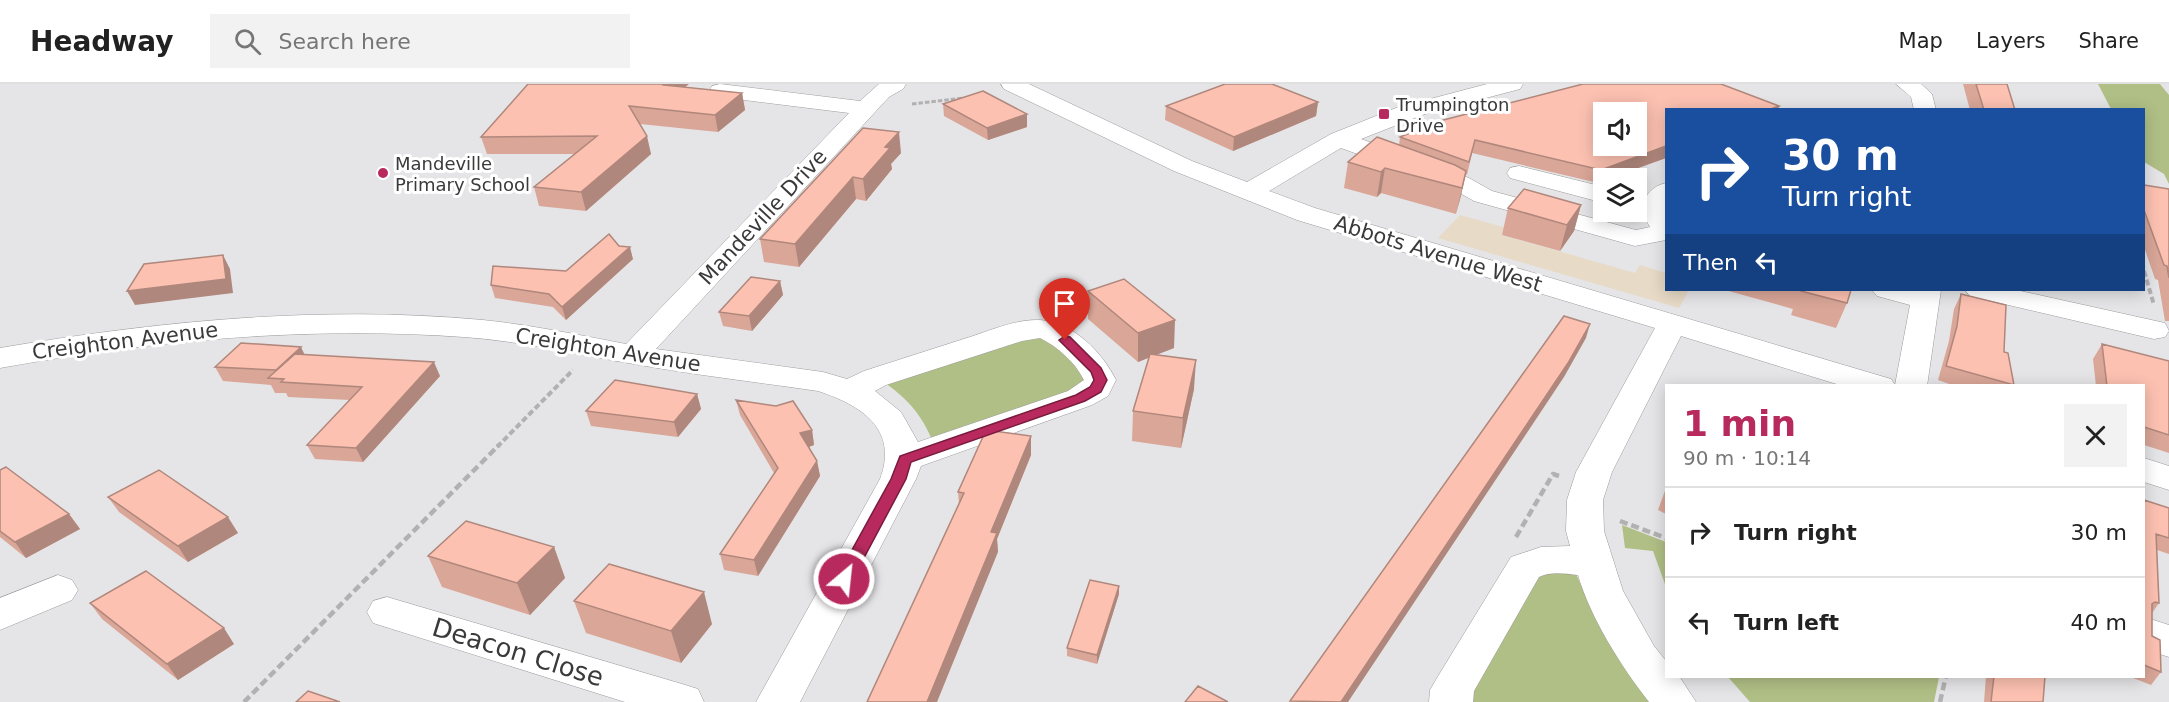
<!DOCTYPE html>
<meta charset="utf-8">
<style>
body{margin:0;font-family:"DejaVu Sans",sans-serif;background:#f2f2f2;color:#222;height:100vh;display:flex;flex-direction:column;font-size:22px;white-space:nowrap}
*{box-sizing:border-box;margin:0}
p{font-size:20px;color:#767676}
.icon{flex:none;width:33px;height:33px;fill:none;stroke:currentColor;stroke-width:2;stroke-linecap:round;stroke-linejoin:round}
.map{position:relative;flex:1;overflow:hidden}
.side{position:absolute;left:1665px;top:300px;width:480px;height:294px;display:flex;flex-direction:column;background:#fff;border-radius:0px;box-shadow:0 3px 15px #0003}
.side>*{flex:none}
.banner{position:absolute;left:1665px;top:24px;width:480px;height:183px;border-radius:0px;box-shadow:0 3px 15px #0003;background:#1a4fa0;color:#fff;overflow:hidden}
.tools{position:absolute;left:1593px;top:18px;display:grid;gap:12px}
.tools a{display:grid;place-items:center;width:54px;height:54px;border-radius:0px;background:#fff;box-shadow:0 3px 15px #0003;font-size:30px}
.pin{position:absolute;display:grid;place-items:center;width:51px;height:51px;color:#fff;margin:-62px -26px;border-radius:50% 50% 50% 0;rotate:-45deg;box-shadow:0 0 6px #0007}
.pin .icon{rotate:45deg}
.me{position:absolute;width:66px;margin:-33px;rotate:28deg;stroke-linejoin:round;filter:drop-shadow(0 0 4px #0008)}
.turn{display:flex;align-items:center;gap:21px;height:126px;padding:0 18px;font-size:27px}
.turn .icon{width:78px;height:78px;stroke-width:2.5}
.turn b{display:block;font-size:42px;line-height:51px}
.then{display:flex;align-items:center;height:57px;padding:0 18px;background:#0003;gap:12px;font-size:22px}
.round{display:grid;place-items:center;flex:none;width:63px;height:63px;border-radius:0px;background:#f2f2f2}
.head{display:flex;align-items:center;justify-content:space-between;height:102px;padding:0 18px}
h1{font-size:36px;font-weight:800;line-height:45px;color:#b82a5d}
ul{padding:0;list-style:none}
li{display:flex;align-items:center;gap:18px;height:90px;padding:0 18px;border-top:2px solid #e0e0e0}
li div{flex:1}
li b{display:block;font-size:22px}
li em{font-style:normal}
header{display:flex;align-items:center;gap:36px;box-sizing:border-box;height:84px;padding:0 30px;background:#fff;border-bottom:2px solid #e0e0e0}
header strong{font-size:28px}
nav{display:flex;gap:33px;margin-inline-start:auto;font-size:21px}
.search{width:420px;height:54px;background:#f2f2f2;display:flex;align-items:center;gap:15px;box-sizing:border-box;padding:0 21px;border-radius:0px;color:#767676;font-size:22px}
.map>svg:first-child{display:block}
.commercial{fill:#e7dac6}
.green{fill:#b0bf85}
.lines{fill:none;stroke-linecap:round;stroke-linejoin:round}
.minor-casing{stroke:#9b9b9d;stroke-width:1}
.path-far2{stroke:#b1b1b2;stroke-width:3;stroke-dasharray:4.5 2;stroke-linecap:butt}
.path-far1{stroke:#b1b1b2;stroke-width:4;stroke-dasharray:6 3;stroke-linecap:butt}
.path{stroke:#b1b1b2;stroke-width:4.5;stroke-dasharray:8 4;stroke-linecap:butt}
.minor{fill:#fff;fill-rule:evenodd}
.wall{fill:#d9a698;fill-rule:evenodd}
.shaded-wall{fill:#b0877c}
.building{fill:#fcc1b1;stroke:#b0877c;stroke-width:1.5;fill-rule:evenodd}
.route{fill:#b82a5d;stroke:#781b3c;stroke-width:1.5}
.poi-dot{fill:#b82a5d;stroke:#fff;stroke-width:2}
.labels{text-anchor:middle;dominant-baseline:central;stroke-width:6;stroke-linejoin:round;paint-order:stroke}
.far-poi-label{font-size:18px;fill:#3a3a3a;stroke:#fff;text-anchor:start}
.street-label{font-size:21px;fill:#3a3a3a;stroke:#fff}
.near-street-label{font-size:26px;fill:#3a3a3a;stroke:#fff}
</style>
<header>
<strong>Headway</strong>
<div class="search"><svg class="icon" aria-label="search" viewBox="0 0 24 24"><circle cx="10" cy="10" r="6"/><path d="M15 15l6 6"/></svg>Search here</div>
<nav><a>Map</a><a>Layers</a><a>Share</a></nav>
</header>
<div class="map">
<svg width="2169" height="618" viewBox="0 0 2169 618">
<rect width="100%" height="100%" fill="#e5e5e7"/>
<path class="commercial" d="M1460 131 1507 144 1502 151 1635 189 1640 181 1666 189V206H1689L1679 224 1438 154Z"/>
<path class="green" d="M2098 0H2160L2169 11V100L2164 90 2144 78V26L2111 25Z
M1046 251 1089 289 1084 302 934 360C921 329 908 315 881 296L1014 252Z
M1622 441 1666 458V503L1653 467 1625 464Z
M1543 484 1576 490C1596 537 1624 577 1653 618H1466Z
M1728 593H1939L1934 618H1750Z"/>
<g class="lines">
<defs>
<path id="minor" d="M720 0 860 17 879 0H906L903 5 889 13 656 265 823 288 847 295 864 287C900 275 937 264 973 252 994 245 1018 235 1040 236 1073 238 1102 268 1116 296L1108 312 1092 321 921 382 916 395 800 618H756L880 395C899 345 861 321 818 307 757 298 695 291 634 280 578 271 522 257 464 253 308 242 154 256 0 284V264C159 237 321 221 483 236 531 241 579 251 626 260L849 29 712 12 709 7 712 2ZM1040 254C1058 263 1075 278 1084 296L1068 307 918 358 901 328 875 307 886 301 1022 257Z
M1001 0H1029L1192 77 1247 98 1331 50 1396 24 1487 0H1523L1520 5 1425 30 1361 55 1469 94 1492 107 1636 146 1650 143 1639 124C1646 111 1652 102 1666 99V156L1635 162 1474 117 1451 104 1341 64 1269 107 1315 124 1891 295 1895 301 1910 221 1877 212 1872 206H1941L1927 302H1843L1681 252 1612 388 1603 416 1604 447 1623 507 1654 562 1666 577V592H1679L1696 618H1649C1621 582 1591 535 1578 491 1566 490 1551 487 1539 493L1474 607 1473 618H1429L1430 606 1437 594 1511 473 1541 463 1570 462 1566 447 1567 416 1576 388 1655 244 1297 136 1174 87 1004 5Z
M1896 0H1921L1932 10 1936 26H1914L1911 13Z
M1519 82 1604 103V119L1510 94 1507 89 1510 84Z
M1965 206H2016L2165 239 2169 247 2165 253 2154 255 1970 212Z
M2144 374 2169 382V406L2144 398Z
M58 491 72 496 78 506 72 516 0 546V514Z
M387 513 682 600 698 605 704 618H625L373 539 367 528 373 517Z
M2144 533 2169 541V573L2144 565Z"/>
</defs>
<use href="#minor" class="minor-casing"/>
<path class="path-far2" d="M912 20 964 14"/>
<path class="path-far1" d="M2144 187 2154 221
M497 363 573 286"/>
<path class="path" d="M1620 437 1666 454
M1516 453 1553 390 1559 392
M244 618 499 361
M1940 618 1946 592"/>
<use href="#minor" class="minor"/>
</g>
<path class="wall" d="M1582 0H1721L1779 22 1778 26H1666V74L1610 94H1604V97L1598 99 1472 69 1467 91 1466 90 1456 130 1381 109 1377 113 1344 104 1348 78 1377 53 1399 61 1400 53 1420 45V42ZM1604 28H1636V62H1604Z
M1963 0H2007L2015 26H1970Z
M685 3 742 9 745 26 718 48 640 40 651 70 586 127 539 122 534 103 576 70H487L481 53Z
M1318 18 1316 32 1233 67 1165 36 1166 22Z
M943 20 1027 43 988 56 944 32Z
M863 44 901 69 891 80 892 85 866 117 856 115 799 183 764 178 760 155Z
M2144 101 2169 105V239V237H2165L2158 196 2155 195 2144 163Z
M1581 121 1574 147 1560 167 1502 151 1508 124Z
M619 162 633 175 566 236 553 223 495 214 491 201 566 187Z
M780 197 783 211 752 247 723 242 719 228Z
M1725 206H1851L1847 219 1836 244 1791 231 1793 225Z
M1088 207 1174 264 1155 271 1194 305 1181 364 1132 357 1133 327 1149 273 1138 278 1088 235Z
M1961 210 2004 268 2013 302H1955L1938 296 1949 257 1954 225Z
M2102 260 2169 277V369L2144 361V302H2096L2093 275Z
M304 270 440 292 363 378 315 375 307 361 350 316 288 313 286 309H275L271 301 223 297 215 283Z
M697 310 701 325 678 353 591 342 586 327Z
M736 316 812 346 814 361 809 363 817 377 820 392 758 492 724 486 720 470 774 389 740 331Z
M1031 371 997 455 998 468 959 421 958 408Z
M0 386 69 430 80 445 26 474 0 453Z
M1666 404V430L1658 426Z
M108 413 238 449 188 478 119 428Z
M2144 416 2169 424V470L2157 466 2159 519 2152 529V552L2161 588 2151 601 2128 592H2144Z
M554 463 565 494 530 531 442 503 428 472Z
M1119 502V510L1097 580 1067 572V564Z
M574 517 712 540 681 579 586 549Z
M90 519 234 560 178 596 102 535Z
M1986 592H2045L2043 618H1984Z"/>
<path class="shaded-wall" d="M664 0H689L667 17 663 1Z
M742 9 745 26 718 48 715 31Z
M1318 18 1316 32 1233 67 1234 53Z
M1779 22 1778 26H1768Z
M1027 30V43L988 56 987 44Z
M899 48 901 69 891 80 892 85 866 117 863 95 885 63Z
M647 52 651 70 586 127 581 108Z
M1666 62V74L1610 94H1604V97L1598 99 1601 86Z
M1385 84 1381 109 1377 113 1381 88Z
M1466 87 1461 112 1456 130 1462 104Z
M853 93 856 115 799 183 795 160Z
M1581 121 1574 147 1560 167 1567 141Z
M630 163 633 175 566 236 562 223Z
M223 171 230 185 233 209 135 221 127 207Z
M780 197 783 211 752 247 749 232Z
M1175 236 1174 264 1138 278V249Z
M1590 240 1586 254 1564 293 1348 618H1341Z
M301 263 308 278 284 295H280L276 286Z
M1196 276 1194 305 1181 364 1183 334Z
M434 278 440 292 363 378 356 364Z
M697 310 701 325 678 353 674 338Z
M812 346 814 361 803 365 800 349Z
M1031 352V371L997 455 998 468 937 618H927L991 448Z
M817 377 820 392 758 492 754 476Z
M69 430 80 445 26 474 15 458Z
M228 433 238 449 188 478 178 462Z
M554 463 565 494 530 531 517 499Z
M1119 502V510L1097 580V571Z
M704 508 712 540 681 579 671 547Z
M224 544 234 560 178 596 167 580Z"/>
<path class="building" d="M528 0H664L663 1 742 9 715 31 629 22 647 52 581 108 534 103 597 52 481 53Z
M1225 0H1272L1318 18 1234 53 1166 22Z
M1583 0H1721L1779 22 1768 26H1666V62L1601 86 1475 56 1469 78 1400 53 1425 43 1420 42ZM1604 28H1636V62H1604Z
M1976 0H2007L2015 26H1984Z
M983 7 1027 30 987 44 943 20Z
M863 44 899 48 885 63 890 64 863 95 853 93 795 160 760 155Z
M1377 53 1455 81 1466 87 1462 104 1385 84 1381 88 1348 78Z
M2144 101 2169 105V194L2167 182 2164 181 2144 126Z
M1524 105 1581 121 1567 141 1508 124Z
M609 150 619 162 630 163 562 223 549 210 491 201 493 182 566 187Z
M223 171 226 195 127 207 144 180Z
M751 193 780 197 749 232 719 228Z
M1124 195 1175 236 1138 249 1088 207Z
M1802 206H1851L1847 219 1801 207Z
M1961 210 2006 221 2004 268 2008 269 2014 301 1946 282 1957 242Z
M1564 232 1590 240 1568 279 1341 618 1290 617Z
M241 259 301 263 276 286 215 283Z
M2102 260 2169 277V351L2144 343V302H2107Z
M295 270 434 278 356 364 307 361 362 303 281 298 284 295 268 294Z
M1150 270 1196 276 1183 334 1133 327Z
M615 296 697 310 674 338 586 327Z
M736 316 776 322 793 317 812 346 800 349 817 377 754 476 720 470 778 384Z
M986 346 1031 352 991 448 997 449 927 618H867L964 409 958 408Z
M6 383 69 430 15 458 0 447V386Z
M159 386 228 433 178 462 108 413Z
M2144 416 2169 424V454L2156 450 2159 519 2155 518 2152 520V552L2160 556 2161 588 2144 581Z
M466 437 554 463 517 499 428 472Z
M609 480 704 508 671 547 574 517Z
M146 487 224 544 167 580 90 519Z
M1090 496 1119 502 1097 571 1067 564Z
M1994 592H2045L2043 618H1991Z
M1198 602 1228 618H1185Z
M308 607 340 618H296Z"/>
<path class="route" d="M1065 252 1070 253 1101 284 1107 296 1101 308 1085 317 911 378 906 395 850 500H839L836 495 891 395 900 372 1076 311 1090 303 1094 296 1091 288 1059 256Z"/>
<g class="poi-dot">
<rect x="1378" y="24" width="12" height="12" rx="3"/>
<circle cx="383" cy="89" r="6"/>
</g>
<g class="labels">
<g class="far-poi-label">
<text x="1396" y="20">Trumpington<tspan x="1396" dy="21">Drive</tspan></text>
<text x="395" y="79">Mandeville<tspan x="395" dy="21">Primary School</tspan></text>
</g>
<g class="street-label">
<text transform="translate(763 133) rotate(-47)">Mandeville Drive</text>
<text transform="translate(1438 170) rotate(17)">Abbots Avenue West</text>
<text transform="translate(125 257) rotate(-7)">Creighton Avenue</text>
<text transform="translate(608 266) rotate(9)">Creighton Avenue</text>
</g>
<g class="near-street-label">
<text transform="translate(518 568) rotate(17)">Deacon Close</text>
</g>
</g>
</svg>
<div class="tools">
<a><svg class="icon" aria-label="sound" viewBox="0 0 24 24"><path d="M4 9h4l5-4v14l-5-4H4zM17 9q2 3 0 6"/></svg></a>
<a><svg class="icon" aria-label="layers" viewBox="0 0 24 24"><path d="M12 4l9 5-9 5-9-5zM3 14l9 5 9-5"/></svg></a>
</div>
<div class="pin" style="left:1065px;top:256px;background:#d93025"><svg class="icon" aria-label="arrive" viewBox="0 0 24 24"><path d="M6 21V4h12l-3 4 3 4H6"/></svg></div>
<svg class="me" style="left:844px;top:495px" viewBox="-20 -20 40 40"><circle r="17" fill="#b82a5d" stroke="#fff" stroke-width="3"/><path d="M0-11L8 9 0 5-8 9z" fill="#fff"/></svg>
<div class="banner">
<div class="turn"><svg class="icon" aria-label="right" viewBox="0 0 24 24"><path d="M7 20v-9h11M14 6l5 5-5 5"/></svg><div><b>30 m</b>Turn right</div></div>
<div class="then">Then<svg class="icon" aria-label="left" viewBox="0 0 24 24"><path d="M17 20v-9H6M10 6l-5 5 5 5"/></svg></div>
</div>
<section class="side">
<div class="head"><div><h1>1 min</h1><p>90 m · 10:14</p></div><a class="round"><svg class="icon" aria-label="close" viewBox="0 0 24 24"><path d="M6 6l12 12M18 6L6 18"/></svg></a></div>
<ul>
<li><svg class="icon" aria-label="right" viewBox="0 0 24 24"><path d="M7 20v-9h11M14 6l5 5-5 5"/></svg><div><b>Turn right</b></div><em>30 m</em></li>
<li><svg class="icon" aria-label="left" viewBox="0 0 24 24"><path d="M17 20v-9H6M10 6l-5 5 5 5"/></svg><div><b>Turn left</b></div><em>40 m</em></li>
</ul>
</section>
</div>
